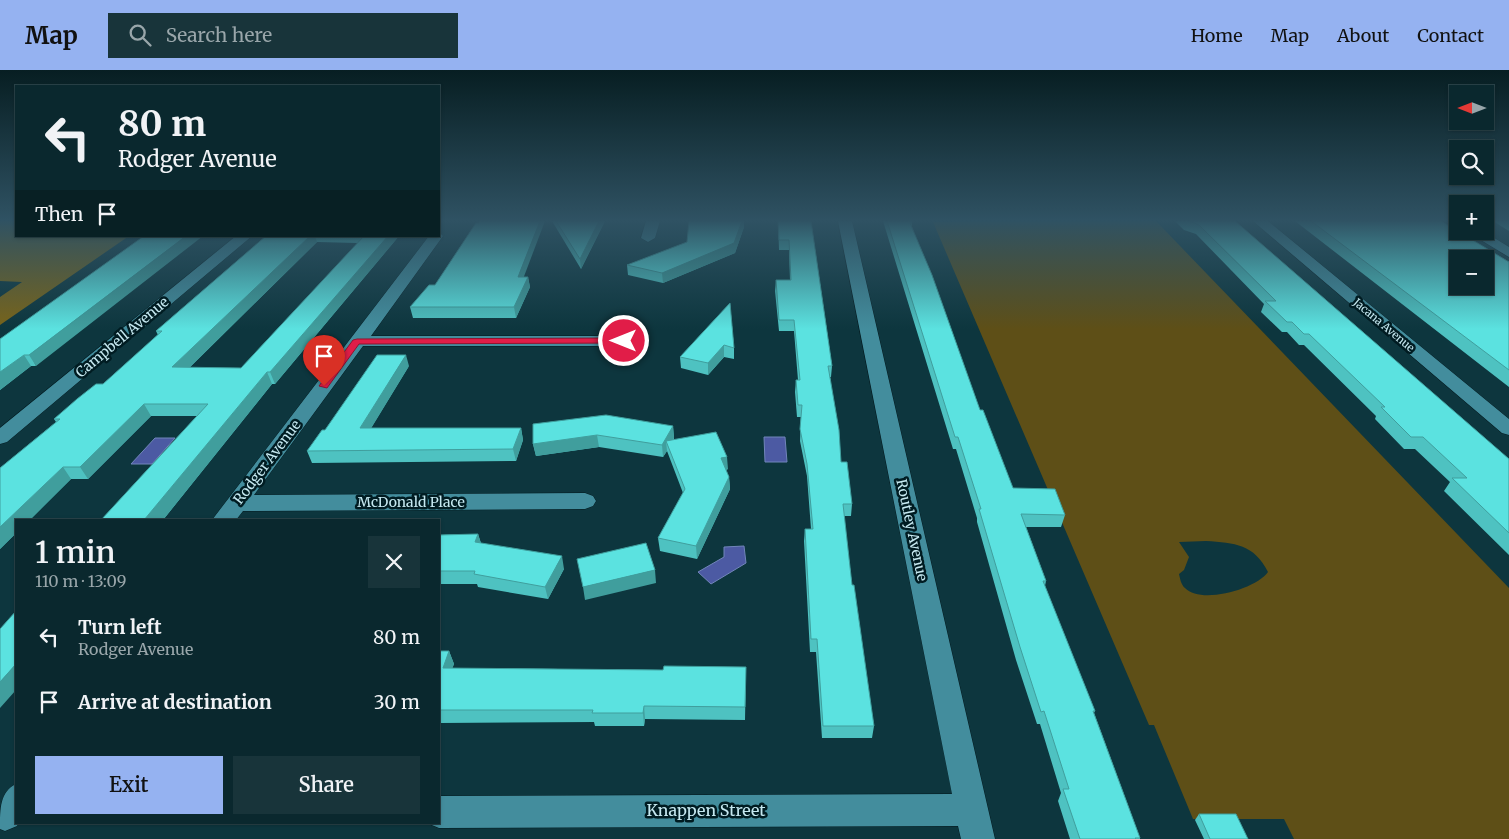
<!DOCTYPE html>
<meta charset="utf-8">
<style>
body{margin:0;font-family:Merriweather,serif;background:#18343a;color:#f1f3f6;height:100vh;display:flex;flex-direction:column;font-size:19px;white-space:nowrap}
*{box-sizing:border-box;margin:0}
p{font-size:16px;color:#99a6aa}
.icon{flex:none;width:28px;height:28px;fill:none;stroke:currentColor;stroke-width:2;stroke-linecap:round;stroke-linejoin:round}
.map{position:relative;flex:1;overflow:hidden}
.drawer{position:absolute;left:15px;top:449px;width:425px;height:305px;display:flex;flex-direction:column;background:#0a282e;border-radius:0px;box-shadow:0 1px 4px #0004,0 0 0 1px #2a444a}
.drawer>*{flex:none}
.top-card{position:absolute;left:15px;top:15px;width:425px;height:152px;border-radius:0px;box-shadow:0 1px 4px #0004,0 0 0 1px #2a444a;background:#0a282e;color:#f1f3f6;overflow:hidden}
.needle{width:32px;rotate:270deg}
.buttons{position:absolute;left:1449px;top:15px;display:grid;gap:10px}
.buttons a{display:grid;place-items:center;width:45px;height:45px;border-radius:0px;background:#0a282e;box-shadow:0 1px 4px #0004,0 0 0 1px #2a444a;font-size:25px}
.pin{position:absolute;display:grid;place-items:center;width:42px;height:42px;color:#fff;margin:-51px -21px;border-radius:50% 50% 50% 0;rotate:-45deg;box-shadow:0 0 5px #0007}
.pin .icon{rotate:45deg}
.me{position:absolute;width:55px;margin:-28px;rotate:270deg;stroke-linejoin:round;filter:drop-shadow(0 0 4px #0008)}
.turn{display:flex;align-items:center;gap:18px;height:105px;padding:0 20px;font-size:22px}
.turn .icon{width:65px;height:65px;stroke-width:2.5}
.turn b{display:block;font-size:35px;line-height:42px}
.then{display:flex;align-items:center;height:48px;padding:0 20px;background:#0003;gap:10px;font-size:19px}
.round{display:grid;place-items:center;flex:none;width:52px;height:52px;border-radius:0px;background:#18343a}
.headline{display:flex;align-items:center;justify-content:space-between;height:85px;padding:0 20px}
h1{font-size:30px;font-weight:600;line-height:38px}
.action{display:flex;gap:10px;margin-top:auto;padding:10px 20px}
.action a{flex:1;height:58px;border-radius:0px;background:#95b2f1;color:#111;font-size:20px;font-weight:600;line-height:58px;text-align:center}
.action a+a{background:#18343a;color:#f1f3f6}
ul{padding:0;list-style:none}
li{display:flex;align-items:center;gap:15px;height:65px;padding:0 20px}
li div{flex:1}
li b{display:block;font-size:19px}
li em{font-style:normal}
header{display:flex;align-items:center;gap:30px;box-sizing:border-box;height:70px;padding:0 25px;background:#95b2f1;color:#111}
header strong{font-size:24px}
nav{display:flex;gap:28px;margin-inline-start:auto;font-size:18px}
.search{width:350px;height:45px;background:#18343a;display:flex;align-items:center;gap:12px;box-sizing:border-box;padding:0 18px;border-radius:0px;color:#99a6aa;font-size:19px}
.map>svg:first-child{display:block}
.green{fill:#5e4f17;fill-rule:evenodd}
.forest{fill:#78641a}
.water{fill:#4c5aa3;stroke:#7185ba}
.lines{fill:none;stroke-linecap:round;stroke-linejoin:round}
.minor-casing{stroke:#041b20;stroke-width:1}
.minor{fill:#438d9d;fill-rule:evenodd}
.wall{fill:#4ec2c1;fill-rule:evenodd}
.shaded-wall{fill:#409e9d}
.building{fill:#5be2e0;stroke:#409e9d;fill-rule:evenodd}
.route{fill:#e11d48;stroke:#92132f}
.labels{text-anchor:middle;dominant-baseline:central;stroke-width:5;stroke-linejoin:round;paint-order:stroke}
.far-street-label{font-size:11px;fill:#c6e9f1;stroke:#001c22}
.street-label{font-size:14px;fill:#c6e9f1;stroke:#001c22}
.near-street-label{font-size:16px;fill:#c6e9f1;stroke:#001c22}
</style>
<header>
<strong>Map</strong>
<div class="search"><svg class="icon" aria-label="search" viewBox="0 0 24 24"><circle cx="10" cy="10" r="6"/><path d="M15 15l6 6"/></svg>Search here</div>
<nav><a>Home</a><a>Map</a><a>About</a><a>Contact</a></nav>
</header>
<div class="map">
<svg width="1509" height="769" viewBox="0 0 1509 769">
<rect width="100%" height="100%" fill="#0d363e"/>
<path class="green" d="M1156 151 1509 518V769H1294L1284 749H1193L1154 655H1149L933 152ZM1206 471C1235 473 1254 474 1268 502 1256 519 1201 535 1185 518 1181 515 1180 508 1179 504L1184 500 1189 487 1179 472Z"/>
<path class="forest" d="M0 151H16V166H129L0 255V227L22 212 0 211Z"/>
<path class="water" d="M764 367H785L787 392H765Z
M155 368H175L152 394H131Z
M744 476 746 493 711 514 698 502 724 487V477Z"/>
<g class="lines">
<defs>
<path id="minor" d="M646 151H660L655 168 648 172 641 168Z
M838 151H852L995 769H961L958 756 439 758 427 753 439 752V726L952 724Z
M1253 151H1268L1509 349V365L1502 363Z
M1450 151H1458V156Z
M1466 161H1483L1509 177V187Z
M439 162 443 166 371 266H624L630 267 633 271 630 275 624 276H363L254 425 585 423 593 426 596 431 593 436 585 439 243 441 236 450H212L429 166H439Z
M236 166H252L7 372 0 374V358Z
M16 714V752H19L17 756 5 761 0 759C0 738 0 722 16 714Z"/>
</defs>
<use href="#minor" class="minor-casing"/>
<use href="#minor" class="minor"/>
</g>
<path class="wall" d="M552 151H605L581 199Z
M778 151H811L832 296 831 307H830L841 392 852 434 851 446H844L852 515 874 656 872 668H822L816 582H810L804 471 805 459H811L807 406 800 371 801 347H797L795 322 796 310H798L794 261H779L775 221 776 210H790L789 180H779Z
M883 151H912V157L980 340 1013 418 1065 445 1061 457H1026L1046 511 1045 516 1095 641 1094 643 1140 768V769H1070L1058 731 1061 723 1040 654H1037L1016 590 977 452V448L956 379H953Z
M1175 151H1235L1509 389V485L1444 421 1450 412 1415 379H1404L1375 349 1376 346 1304 275H1299L1287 262H1282L1261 242 1264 234 1196 164 1184 160Z
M1295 151H1441L1509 192V317Z
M1493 151H1509V161Z
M479 153 523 207H528L530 217 516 248H413L410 237 435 215Z
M744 157 735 183 663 213 628 205 627 195Z
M266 166H399L275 314H272L163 450H101L197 346H151L88 409H71L0 479V398L56 352 54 349 103 314 158 265 156 261ZM317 172 358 173 241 298H189Z
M730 233 734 278V289L724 287 708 305 681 298 680 287Z
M18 257 36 296H31L0 320V269Z
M409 296 371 358H521L523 370 516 391 312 393 307 381 325 360Z
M533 354 673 356 674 368V369L728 399 726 400 729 407 730 419 697 489 660 481 658 468 683 423 667 381 663 387 599 377 536 386 533 374Z
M478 464 481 473 564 499 548 529 478 517 477 514H439V465Z
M439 581H449L454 594 452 598 663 600 746 597 745 650 645 649 644 656H595L594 652 439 653Z
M1199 744 1248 769H1204L1195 750Z"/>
<path class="shaded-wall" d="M540 151H545L520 217 518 207Z
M599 151H605L581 199 580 189Z
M742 151H744V157L735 183 663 213 662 203Z
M186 166H203L36 296 29 285Z
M310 166H315L317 172 178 309 172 297Z
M388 166H399L275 314 270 302Z
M528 207 530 217 516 248 514 237Z
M724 275V287L708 305V293Z
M24 285 31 296 0 320V302Z
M406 285 409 296 364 370 360 358Z
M267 302 272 314 163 450H144Z
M144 334 151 346 88 409 80 397Z
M673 356 674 368 669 378 666 371 667 381 663 387 662 375Z
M521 358 523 370 516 391 513 379Z
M597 365 599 377 536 386 533 374Z
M727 387 728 399 721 401V388Z
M63 397 71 409 30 450H16V463L0 479V457Z
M729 407 730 419 697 489 696 476Z
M478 464 482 477 475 472Z
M562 486 564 499 548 529 545 517Z
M655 500 656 513 585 530 583 517Z
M449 581 454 594 448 611 443 598Z
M16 594V620L0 638V612Z
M644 636 645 649 644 656 643 643Z"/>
<path class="building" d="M479 151H540L518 207H528L514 237H410L429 215H435L476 153H479Z
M556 151H599L580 189Z
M689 151H742L734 173 662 203 627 195 687 172Z
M778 151H811L832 296H828L839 360 841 392H847L852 434H843L852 515H854L874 656H823L817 569H811L805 459H813L807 394 800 359 802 335H798L796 310H800L794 250H779L776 210H791L789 170H779Z
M887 151H912V153H910L932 205 980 340H983L1013 418 1055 419 1065 445 1021 444 1046 511H1043L1095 641H1093L1140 768H1135L1136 769H1080L1063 719H1069L1044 641 1041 642 1020 577 979 439H981L958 367H955Z
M1189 151H1235L1509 389V463L1452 408H1467L1423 367H1411L1381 337H1385L1309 264H1304L1292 252H1287L1265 231H1276L1199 155Z
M1311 151H1441L1509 192V300ZM1458 189H1485V216H1458Z
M144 166H186L29 285H24L0 302V269Z
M266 166H310L172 297 241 298 364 166H388L270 302H267L144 450H101L208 334H144L80 397H63L0 457V398L60 349H54L77 329 96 314H103L162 261H156Z
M730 233 734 278 724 275 708 293 680 287Z
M377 285H406L360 358H521L513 379 307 381 322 360H325Z
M606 345 673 356 662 375 597 365 533 374V354Z
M716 362 727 387 721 388 729 407 696 476 658 468 685 419 666 371Z
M478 464 475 472 562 486 545 517 474 504 475 501H439V465Z
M646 473 655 500 583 517 577 489Z
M16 541V594L0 612V559Z
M439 581H449L443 598 663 600 664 596 746 597 745 637 644 636 643 643H592L593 640H439Z
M1199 744H1236L1248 769H1210Z"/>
<linearGradient id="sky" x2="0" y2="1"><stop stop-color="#071e22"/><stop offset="0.58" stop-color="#2f5263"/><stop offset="1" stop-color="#2f5263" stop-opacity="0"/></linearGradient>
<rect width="1509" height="259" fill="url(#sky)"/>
<path class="route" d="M624 268 629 271 627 273 359 274 327 318 319 316 353 270 357 269Z"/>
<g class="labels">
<g class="far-street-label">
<text transform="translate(1384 255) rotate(40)">Jacana Avenue</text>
</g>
<g class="street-label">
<text transform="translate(122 267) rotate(-40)">Campbell Avenue</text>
<text transform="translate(267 392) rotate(-53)">Rodger Avenue</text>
<text x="411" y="432">McDonald Place</text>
<text transform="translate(912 460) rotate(78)">Routley Avenue</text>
</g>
<g class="near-street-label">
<text x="706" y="740">Knappen Street</text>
</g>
</g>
</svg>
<div class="buttons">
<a><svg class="needle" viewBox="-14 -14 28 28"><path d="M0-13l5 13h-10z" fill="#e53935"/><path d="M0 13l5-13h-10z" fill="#99a6aa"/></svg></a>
<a><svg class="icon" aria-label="search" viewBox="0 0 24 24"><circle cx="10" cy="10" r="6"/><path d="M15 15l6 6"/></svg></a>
<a>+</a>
<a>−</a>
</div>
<div class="pin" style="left:324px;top:316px;background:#d93025"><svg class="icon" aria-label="arrive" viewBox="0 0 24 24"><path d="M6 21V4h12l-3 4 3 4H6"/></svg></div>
<svg class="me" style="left:624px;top:271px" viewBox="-20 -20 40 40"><circle r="17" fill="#e11d48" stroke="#fff" stroke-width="3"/><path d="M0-11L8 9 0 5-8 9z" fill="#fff"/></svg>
<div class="top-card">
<div class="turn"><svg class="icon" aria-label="left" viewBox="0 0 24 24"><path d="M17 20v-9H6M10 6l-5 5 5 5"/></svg><div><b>80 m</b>Rodger Avenue</div></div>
<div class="then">Then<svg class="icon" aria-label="arrive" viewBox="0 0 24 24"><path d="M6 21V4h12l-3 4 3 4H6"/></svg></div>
</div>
<section class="drawer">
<div class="headline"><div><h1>1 min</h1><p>110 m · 13:09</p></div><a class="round"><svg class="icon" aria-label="close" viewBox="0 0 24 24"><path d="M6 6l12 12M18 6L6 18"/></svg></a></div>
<ul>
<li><svg class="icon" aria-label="left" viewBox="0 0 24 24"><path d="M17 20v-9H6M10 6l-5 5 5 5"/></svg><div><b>Turn left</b><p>Rodger Avenue</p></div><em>80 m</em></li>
<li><svg class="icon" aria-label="arrive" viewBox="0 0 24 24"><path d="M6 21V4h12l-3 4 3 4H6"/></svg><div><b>Arrive at destination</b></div><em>30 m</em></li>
</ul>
<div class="action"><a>Exit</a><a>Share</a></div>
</section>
</div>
